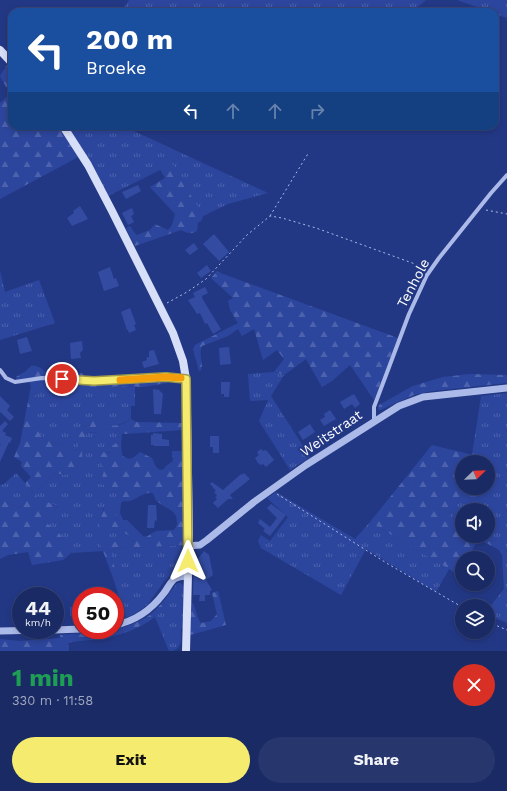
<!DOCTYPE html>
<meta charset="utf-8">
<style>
body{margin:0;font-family:"Work Sans",sans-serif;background:#27366d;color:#f1f3f6;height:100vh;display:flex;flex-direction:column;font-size:15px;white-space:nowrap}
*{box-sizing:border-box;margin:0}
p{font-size:13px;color:#9fa7bf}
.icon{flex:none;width:22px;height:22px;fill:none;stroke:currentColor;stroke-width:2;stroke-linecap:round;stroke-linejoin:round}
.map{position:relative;height:651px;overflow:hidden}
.sheet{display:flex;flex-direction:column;background:#1a2a64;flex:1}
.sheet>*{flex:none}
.guide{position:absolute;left:8px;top:8px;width:491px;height:122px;border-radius:12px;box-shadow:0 2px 6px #0003,0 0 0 1px #384678;background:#1a4fa0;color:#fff;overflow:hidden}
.needle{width:26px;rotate:67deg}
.fabs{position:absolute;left:455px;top:455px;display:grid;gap:8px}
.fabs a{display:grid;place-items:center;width:40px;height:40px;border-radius:50%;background:#1a2a64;box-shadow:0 2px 6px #0003,0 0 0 1px #384678;font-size:20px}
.speed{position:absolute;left:12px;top:587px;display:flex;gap:8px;font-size:20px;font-weight:700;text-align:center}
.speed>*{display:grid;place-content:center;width:52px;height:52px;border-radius:50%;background:#1a2a64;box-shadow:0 2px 6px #0003,0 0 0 1px #384678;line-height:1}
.speed small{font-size:10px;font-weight:400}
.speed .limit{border:6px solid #d22;background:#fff;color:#111}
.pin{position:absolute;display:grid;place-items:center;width:34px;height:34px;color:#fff;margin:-17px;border:2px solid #fff;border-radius:50%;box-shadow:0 1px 4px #0007}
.me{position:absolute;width:44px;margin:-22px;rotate:0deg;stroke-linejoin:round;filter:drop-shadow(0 0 3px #0008)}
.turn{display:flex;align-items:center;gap:14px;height:84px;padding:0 12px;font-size:18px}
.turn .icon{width:52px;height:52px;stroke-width:2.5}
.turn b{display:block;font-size:28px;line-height:34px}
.lanes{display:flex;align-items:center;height:38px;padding:0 12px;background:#0003;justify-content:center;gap:20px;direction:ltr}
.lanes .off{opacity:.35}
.round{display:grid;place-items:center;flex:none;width:42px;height:42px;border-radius:21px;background:#27366d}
.summary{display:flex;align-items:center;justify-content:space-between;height:68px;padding:0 12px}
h1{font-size:24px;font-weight:700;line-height:30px;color:#1e9e55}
.cta{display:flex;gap:8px;margin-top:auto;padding:8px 12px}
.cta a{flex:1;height:46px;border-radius:24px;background:#f4eb6f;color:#111;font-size:16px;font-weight:700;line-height:46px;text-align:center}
.cta a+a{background:#27366d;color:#f1f3f6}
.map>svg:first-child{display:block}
.grass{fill:url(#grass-tufts)}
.forest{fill:url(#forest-firs)}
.building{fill:#334ca2}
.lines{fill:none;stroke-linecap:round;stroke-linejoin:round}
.path{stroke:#acbae9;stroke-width:1;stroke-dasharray:2 3;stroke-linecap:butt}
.minor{stroke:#acbae9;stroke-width:4}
.tertiary{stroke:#acbae9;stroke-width:7}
.secondary{stroke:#d7def7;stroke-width:8}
.route-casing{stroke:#9f9948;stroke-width:10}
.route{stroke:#f4eb6f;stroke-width:7}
.slow{stroke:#f59e0b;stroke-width:7}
.labels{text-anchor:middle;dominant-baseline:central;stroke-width:4;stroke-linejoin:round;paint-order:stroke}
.street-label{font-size:14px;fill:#fff;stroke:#233885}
</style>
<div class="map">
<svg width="507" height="651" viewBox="0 0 507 651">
<defs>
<pattern id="grass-tufts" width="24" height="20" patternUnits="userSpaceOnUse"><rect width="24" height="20" fill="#2d469d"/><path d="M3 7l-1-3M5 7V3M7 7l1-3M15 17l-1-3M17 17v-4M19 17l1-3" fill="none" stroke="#4c62ac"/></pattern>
<pattern id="forest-firs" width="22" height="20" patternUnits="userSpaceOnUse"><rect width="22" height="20" fill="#2d469d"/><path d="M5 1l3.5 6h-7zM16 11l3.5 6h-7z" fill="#4c62ac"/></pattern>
</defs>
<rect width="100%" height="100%" fill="#233885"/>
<path class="grass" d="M129 0H426L412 12H121Z
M457 0H507V18L495 14V12H491Z
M66 126H123L268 193 228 204 203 216 172 164 108 196Z
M0 271 5 292 39 280 55 323 0 340Z
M274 372 284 375 271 396 310 457 290 470 259 421 268 400 250 401 248 374Z
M64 385 80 388H95L123 386 135 387V406H131V419C114 429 107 426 91 417V425L82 427 78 450 72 451C69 449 66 445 62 444 59 443 56 444 53 443 28 432 33 412 37 390L47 387Z
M507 393V623L488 615V609L504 589 502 555 499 550 492 546 494 542 484 536H488V510H462V523L449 516 466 488H488V462H483L485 458 472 455 481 396Z
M108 428 122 433 121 444 116 443 112 453 107 452 101 463 105 468 110 486 117 491 123 501 121 503 120 513 123 520H119L103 508 102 518 101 520 104 529C115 530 131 530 134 544L106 542 100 543 103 551 71 553 60 534 44 521 51 516 58 506 37 498 36 492 54 473 64 475 83 446 84 437 88 432 97 433Z
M16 473 33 492 20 508 0 499V485L4 484Z
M276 492 355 539 370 522 449 569 436 592 366 549 341 595 261 548 258 541 261 535 270 541 288 517 267 498Z
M185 545V562L183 565 165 580 148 604 138 612 126 618 113 578 117 577 110 553 111 549Z
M178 583H181L184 586V628H181C181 638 183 651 169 651L155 617 165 605 163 602C167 597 174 586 178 583Z"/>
<path class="forest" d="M7 65 12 70V126H61L80 156 0 199V103L10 94 0 76Z
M172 163 203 216 202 220 198 223 197 231C191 235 187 233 181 230L135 246 126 228 130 226 134 232 137 235 150 230 155 224 168 230 172 225 175 214 150 187 165 178 160 169Z
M217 271 223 274 398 338 374 400 350 365 332 381 322 387 306 359 284 375 274 372 284 359 277 350 263 360 254 329 242 336 238 329 228 336 202 346C198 356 204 363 201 370L199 371 193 349 195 345 238 323 230 310 228 301 233 298 211 278Z
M56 363C59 366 60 368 62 371 65 374 77 373 82 373L85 378 87 383 96 384 128 381V376C141 372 158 372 171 375L169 381 167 383 143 387 123 386 95 388H80L64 385 47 387 37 390C33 412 29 432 53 443 56 444 59 443 62 444 66 445 69 449 72 451L78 450V435L82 427 91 425 90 416C98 421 109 427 119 425 123 424 128 421 131 419L136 422 182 423V430L124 434 108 428 101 433 88 432C73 452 98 482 54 473L36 492 37 498 58 506 51 516 44 521 60 534 71 553 63 560 32 565 28 552 8 555 0 559V499L20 508 33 492 25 483 31 477 21 466 22 462 14 457 20 443 31 386 28 380 16 381V377L26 371 31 366C37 365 41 368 45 372L54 371V366Z
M470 374 507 375V383L432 391 414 395 380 410 378 409 379 405 413 386 443 377Z
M116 443 121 444 122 455C130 462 133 458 140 452L152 458 156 467 160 470 164 469 166 466 173 461 172 451H183L185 545 112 549 110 553 118 577 113 578 100 543 106 542 105 538 111 537 113 542 134 543C129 528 112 533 101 528L99 524C102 518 102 509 107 505 114 507 116 510 116 518L119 520H127L143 536 146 537 156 531 174 530 177 525C177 521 177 516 174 513 170 508 161 506 156 500 153 496 155 492 149 493 138 494 135 503 123 501 114 490 116 487 100 484L105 468 101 463 98 461 97 456 101 452 111 453 112 446Z
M432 445 485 458 483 462H462V488H466L449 516 462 523V536H484L495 542 492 546 478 539 468 558H462V570L459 575 370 522Z
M218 591 226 625 190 635V601C197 606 195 616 201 623L211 621 217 614 212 593Z
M163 602 165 605C162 609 159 614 155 617 141 628 117 637 99 639 89 641 78 640 68 643L69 651H0V639L19 641 60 638V635C90 632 121 633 147 617 153 613 158 607 163 602Z"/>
<path class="building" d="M138 185 141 191 126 199 122 192Z
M80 206 88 219 72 226 67 218 74 213 73 211Z
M132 208 134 214 131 216 134 222 128 225 122 213Z
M214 234 229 252 219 261 203 244Z
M194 243 198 249 190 255 185 250Z
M207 265 211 271 201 278 197 273Z
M110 267 114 279 116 278 119 286 104 291 98 272Z
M205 287 208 293 202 296V298L214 318 221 329 213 334 207 323 205 324 200 313 197 314 188 300 195 297 193 293Z
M130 308 136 324 134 325 136 330 129 333 128 330H127L121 312Z
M27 337 32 351 20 354 17 340Z
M82 341 83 350 80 353 81 358 71 359 70 343Z
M229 347 231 364 220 365 219 348Z
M154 350 159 364 144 368 142 362 147 360 146 358 149 357V351Z
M221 382H230L229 397H224V394H221Z
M153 389 159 390 163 394 161 414H154Z
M354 394 360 404 355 408 352 404 344 409 340 402Z
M0 396 10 406 7 410 14 417 10 421 0 412Z
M330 410 336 419 324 426 320 420 325 417 324 414Z
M5 421 8 424 2 431 6 433 5 435 12 438 10 443 9 442 0 462V446L2 442 0 445V426Z
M310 424 315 432 303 440 298 432Z
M153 433 162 434V439L169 440V446H154V445H151V435H153Z
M210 436H219V453H213V447H210Z
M261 449 263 451 265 450 267 451 274 460 266 467 263 464 261 465 258 463 255 458 259 455 257 452Z
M244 473 250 479 230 495 233 499H228L218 508 213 503 217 499 215 497 217 496 214 492 216 491 210 484 212 482 223 490 241 474 242 475Z
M271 504 286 515 270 536 263 531 265 529 258 523 260 519 270 527 277 518 267 508Z
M148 505H156L157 521 155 520 154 528H147Z
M204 551 209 555 213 575 206 580 212 590 210 591V595H205V601H199L200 595H193L194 564Z
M70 607H81V616H70Z"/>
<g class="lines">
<path class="path" d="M486 210 507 214
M270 216 309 152
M167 303 187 292 206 279 247 235 270 216 282 218 316 228 426 268
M277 494 388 564 462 607
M488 622 507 630"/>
<path class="minor" d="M0 370 6 378 15 382 42 378 94 381 166 377 185 379
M374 421V407L409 314 427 275 439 258 491 193 507 175"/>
<path class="tertiary" d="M188 546 200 545 207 540 254 502 306 465 399 406 423 397 507 388
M115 625C136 621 152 609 164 593 168 588 171 580 176 578 180 576 184 576 188 576
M55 630 81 629
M0 631 46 630"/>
<path class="secondary" d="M0 50 12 63
M63 126 88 165 112 211 173 333 183 361 186 379 187 412 189 536 186 651"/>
</g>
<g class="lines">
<defs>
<path id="route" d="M62 379 94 381 166 377 186 379 188 561"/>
</defs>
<use href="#route" class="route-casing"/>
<use href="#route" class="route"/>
<path class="slow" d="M120 380 166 377 181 378"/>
</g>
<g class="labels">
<g class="street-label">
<text transform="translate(413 283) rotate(-62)">Tenhole</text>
<text transform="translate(331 433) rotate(-34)">Weitstraat</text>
</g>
</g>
</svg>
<div class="fabs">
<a><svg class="needle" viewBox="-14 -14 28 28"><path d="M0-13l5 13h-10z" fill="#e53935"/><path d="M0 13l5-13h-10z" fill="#9fa7bf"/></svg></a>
<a><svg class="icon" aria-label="sound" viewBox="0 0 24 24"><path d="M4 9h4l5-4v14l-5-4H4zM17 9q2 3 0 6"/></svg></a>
<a><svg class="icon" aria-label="search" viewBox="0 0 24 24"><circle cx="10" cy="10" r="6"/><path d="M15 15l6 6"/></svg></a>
<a><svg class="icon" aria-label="layers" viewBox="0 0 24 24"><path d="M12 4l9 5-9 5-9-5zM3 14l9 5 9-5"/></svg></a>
</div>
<div class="speed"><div>44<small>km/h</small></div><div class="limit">50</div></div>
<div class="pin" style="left:62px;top:379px;background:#d93025"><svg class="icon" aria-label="arrive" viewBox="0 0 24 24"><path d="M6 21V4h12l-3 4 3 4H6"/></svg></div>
<svg class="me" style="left:188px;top:561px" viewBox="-20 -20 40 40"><path d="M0-17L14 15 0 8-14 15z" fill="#f4eb6f" stroke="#fff" stroke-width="4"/></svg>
<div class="guide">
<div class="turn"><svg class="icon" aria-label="left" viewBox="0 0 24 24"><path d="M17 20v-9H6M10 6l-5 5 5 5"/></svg><div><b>200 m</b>Broeke</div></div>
<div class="lanes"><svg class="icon" aria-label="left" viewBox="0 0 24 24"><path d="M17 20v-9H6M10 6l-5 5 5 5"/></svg><svg class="icon off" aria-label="ahead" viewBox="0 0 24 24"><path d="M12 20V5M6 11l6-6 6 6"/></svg><svg class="icon off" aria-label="ahead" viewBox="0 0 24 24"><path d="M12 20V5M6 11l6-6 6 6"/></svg><svg class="icon off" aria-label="right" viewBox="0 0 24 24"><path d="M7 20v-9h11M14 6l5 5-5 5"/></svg></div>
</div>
</div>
<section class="sheet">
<div class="summary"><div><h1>1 min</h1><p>330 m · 11:58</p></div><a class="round" style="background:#d93025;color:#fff"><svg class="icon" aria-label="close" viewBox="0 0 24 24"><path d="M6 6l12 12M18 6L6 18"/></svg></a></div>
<div class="cta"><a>Exit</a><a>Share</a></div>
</section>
